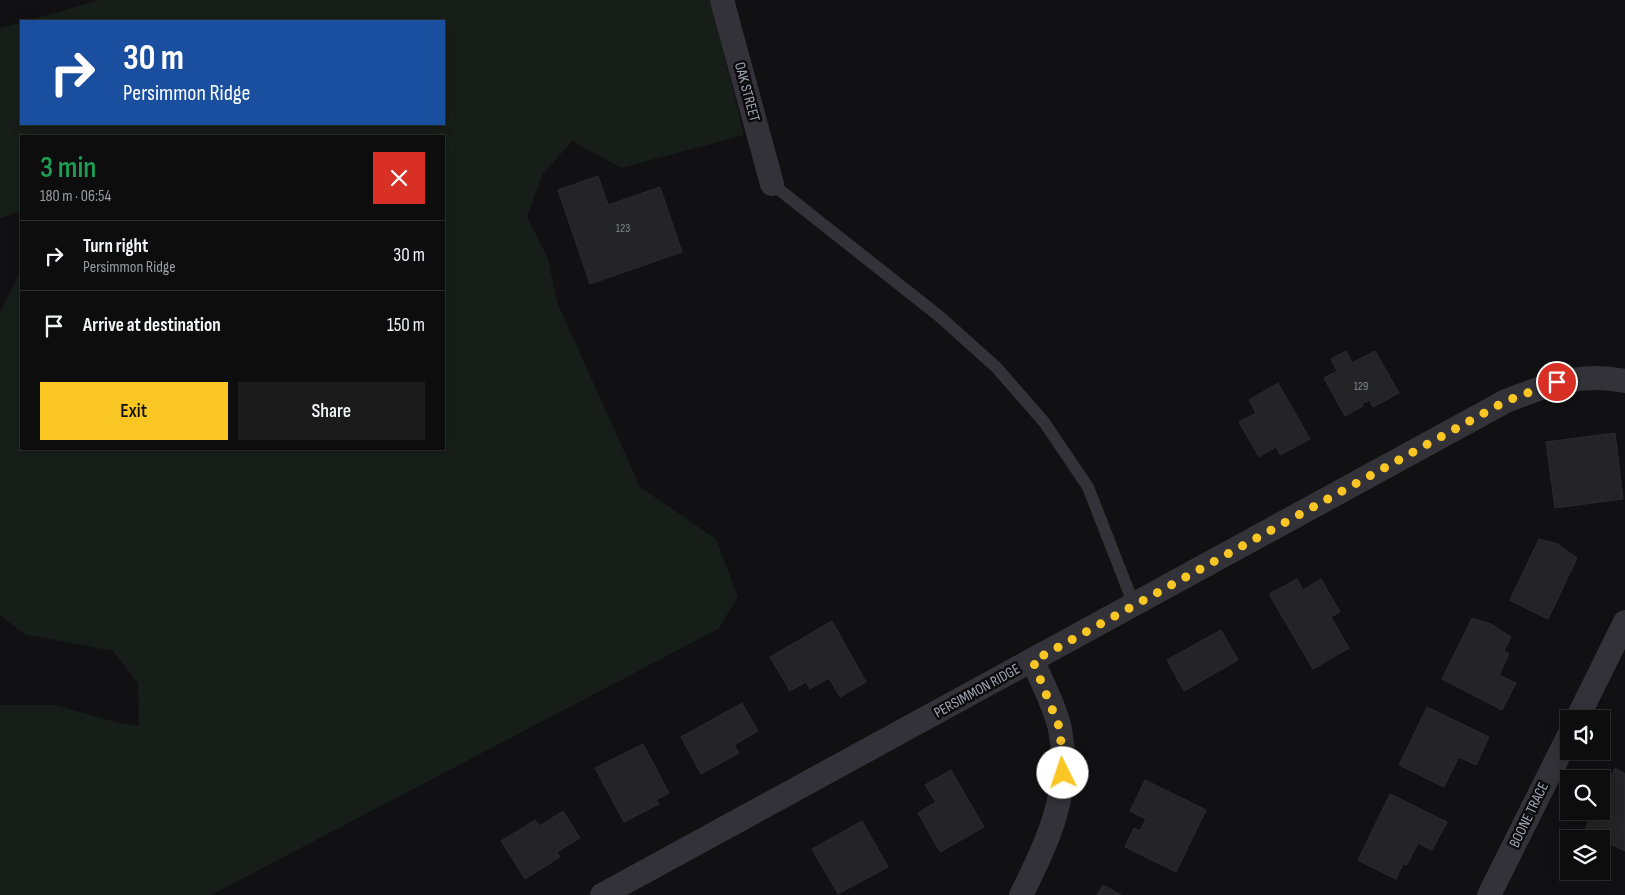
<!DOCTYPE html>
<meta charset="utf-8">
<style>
body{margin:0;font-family:"Sofia Sans Condensed",sans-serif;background:#1b1b1c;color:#f1f3f6;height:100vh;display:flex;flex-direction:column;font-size:19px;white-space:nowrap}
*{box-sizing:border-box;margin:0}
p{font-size:16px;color:#9a9c9e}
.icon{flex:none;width:28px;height:28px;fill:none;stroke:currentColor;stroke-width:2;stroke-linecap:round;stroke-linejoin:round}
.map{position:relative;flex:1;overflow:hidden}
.panel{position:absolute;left:20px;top:135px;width:425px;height:315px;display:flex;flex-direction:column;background:#0d0d0e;border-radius:0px;box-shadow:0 2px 12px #0003,0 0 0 1px #2d2d2e}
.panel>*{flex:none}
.top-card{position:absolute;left:20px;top:20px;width:425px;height:105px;border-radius:0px;box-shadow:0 2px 12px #0003,0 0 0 1px #2d2d2e;background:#1a4fa0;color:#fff;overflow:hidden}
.tools{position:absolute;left:1560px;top:710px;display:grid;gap:10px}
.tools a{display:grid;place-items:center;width:50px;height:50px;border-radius:0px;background:#0d0d0e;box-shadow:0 2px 12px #0003,0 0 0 1px #2d2d2e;font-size:25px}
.pin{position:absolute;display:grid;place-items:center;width:42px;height:42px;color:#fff;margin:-21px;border:2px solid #fff;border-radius:50%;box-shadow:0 1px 5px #0007}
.me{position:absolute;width:55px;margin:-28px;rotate:356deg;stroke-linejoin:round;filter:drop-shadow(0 0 4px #0008)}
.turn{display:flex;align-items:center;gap:18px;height:105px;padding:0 20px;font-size:22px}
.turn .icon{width:65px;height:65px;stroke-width:2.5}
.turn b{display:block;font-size:35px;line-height:42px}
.round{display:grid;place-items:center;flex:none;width:52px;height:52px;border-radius:0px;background:#1b1b1c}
.overview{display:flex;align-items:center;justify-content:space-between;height:85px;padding:0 20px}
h1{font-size:30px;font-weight:600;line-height:38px;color:#1e9e55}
.button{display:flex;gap:10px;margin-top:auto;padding:10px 20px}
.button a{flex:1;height:58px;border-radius:0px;background:#f9c623;color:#111;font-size:20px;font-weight:600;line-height:58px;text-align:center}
.button a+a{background:#1b1b1c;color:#f1f3f6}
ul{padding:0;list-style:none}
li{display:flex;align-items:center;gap:15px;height:70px;padding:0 20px;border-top:1px solid #2d2d2e}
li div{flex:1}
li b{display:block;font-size:19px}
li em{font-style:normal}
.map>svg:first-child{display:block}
.green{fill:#171e19}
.building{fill:#242427;stroke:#2b2b2f}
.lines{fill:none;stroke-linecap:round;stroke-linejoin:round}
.service{stroke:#323238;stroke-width:12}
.minor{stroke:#323238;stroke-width:24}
.route{stroke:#f9c623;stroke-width:9;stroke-dasharray:0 16.2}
.labels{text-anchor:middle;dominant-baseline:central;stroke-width:5;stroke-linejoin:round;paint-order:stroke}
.number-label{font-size:12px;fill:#828590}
.street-label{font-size:15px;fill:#a2a6b4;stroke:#0c0c0e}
</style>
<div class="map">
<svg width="1625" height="895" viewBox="0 0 1625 895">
<rect width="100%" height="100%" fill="#111113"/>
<path class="green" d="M100 0H711L744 135 621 168 572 141 542 175 527 217 548 259 557 302 640 487 716 539 738 597 718 629 211 895H0V705H55L115 722 139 726 138 683 113 651 24 634 0 615V313L21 270V449H444V136H21V211L0 218V28L21 23V124H444V21H26Z"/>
<path class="building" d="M598 176 608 205 660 187 682 252 590 284 558 190Z
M1346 351 1352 363 1375 351 1399 393 1373 407 1369 400 1362 404 1363 406 1345 416 1324 378 1337 371 1331 359Z
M1278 383 1310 439 1280 455 1276 447 1259 457 1239 422 1256 413 1249 400Z
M1615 433 1623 499 1555 508 1546 442Z
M1539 539 1558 544 1577 558 1548 619 1510 600Z
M1297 579 1303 590 1321 579 1340 612 1331 617 1349 648 1313 669 1269 594Z
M1472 618 1491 624 1511 637 1504 651 1509 654 1499 675 1516 683 1502 710 1442 679Z
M832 621 866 682 840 697 829 678 810 689 806 682 790 691 770 657Z
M1221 630 1238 660 1184 691 1167 660Z
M742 703 758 731 734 745 739 753 701 774 681 737Z
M1427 707 1489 737 1476 765 1459 757 1444 787 1399 765Z
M643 744 669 793 656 800 659 804 624 822 595 768Z
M1615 768 1625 774V851L1584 831 1594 811H1601V796Z
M951 770 984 827 940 852 918 813 936 802 925 785Z
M1145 780 1206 810 1176 872 1125 847 1134 828 1140 831 1146 819 1130 811Z
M1390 794 1447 822 1432 850 1418 843 1407 865 1403 864 1396 879 1358 860Z
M563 811 580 838 557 852 560 857 525 879 501 841 535 820 540 826Z
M862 821 888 867 838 894 812 849Z
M1103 885 1121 895H1097Z"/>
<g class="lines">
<path class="service" d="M772 184 939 316 996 367 1044 422 1088 487 1134 605"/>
<path class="minor" d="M722 0 772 184
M1577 719 1625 622
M602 895 1506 401C1547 385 1580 372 1625 381
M1021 895C1048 842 1072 791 1060 729 1055 706 1042 683 1033 661
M1489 895 1569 735"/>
</g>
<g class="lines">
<path class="route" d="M1063 773 1060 729 1033 661 1506 401 1557 382"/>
</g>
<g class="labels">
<g class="number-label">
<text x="623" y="228">123</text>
<text x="1361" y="386">129</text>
</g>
<g class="street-label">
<text transform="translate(747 92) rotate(75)">OAK STREET</text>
<text transform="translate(977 691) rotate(-29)">PERSIMMON RIDGE</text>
<text transform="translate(1529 815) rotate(-64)">BOONE TRACE</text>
</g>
</g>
</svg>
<div class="tools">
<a><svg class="icon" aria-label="sound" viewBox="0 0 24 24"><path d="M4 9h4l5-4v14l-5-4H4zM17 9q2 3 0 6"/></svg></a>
<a><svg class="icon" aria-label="search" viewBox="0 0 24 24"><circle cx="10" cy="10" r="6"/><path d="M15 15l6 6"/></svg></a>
<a><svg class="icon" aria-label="layers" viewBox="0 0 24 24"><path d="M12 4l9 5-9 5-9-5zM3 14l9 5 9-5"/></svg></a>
</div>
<div class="pin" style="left:1557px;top:382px;background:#d93025"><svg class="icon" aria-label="arrive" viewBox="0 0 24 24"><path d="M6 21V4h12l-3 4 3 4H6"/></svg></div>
<svg class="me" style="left:1063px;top:773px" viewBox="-20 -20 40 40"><circle r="19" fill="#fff"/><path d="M0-13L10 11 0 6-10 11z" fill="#f9c623"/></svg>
<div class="top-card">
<div class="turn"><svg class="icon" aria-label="right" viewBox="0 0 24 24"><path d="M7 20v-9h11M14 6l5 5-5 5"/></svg><div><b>30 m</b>Persimmon Ridge</div></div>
</div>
<section class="panel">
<div class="overview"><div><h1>3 min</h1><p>180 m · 06:54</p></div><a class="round" style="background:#d93025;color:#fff"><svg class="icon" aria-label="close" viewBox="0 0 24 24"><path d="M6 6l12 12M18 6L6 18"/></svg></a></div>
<ul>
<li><svg class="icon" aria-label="right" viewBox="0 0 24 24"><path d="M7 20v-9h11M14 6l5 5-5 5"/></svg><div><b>Turn right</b><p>Persimmon Ridge</p></div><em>30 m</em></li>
<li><svg class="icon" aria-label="arrive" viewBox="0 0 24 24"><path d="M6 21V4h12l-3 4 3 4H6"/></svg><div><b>Arrive at destination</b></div><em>150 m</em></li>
</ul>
<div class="button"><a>Exit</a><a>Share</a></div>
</section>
</div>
